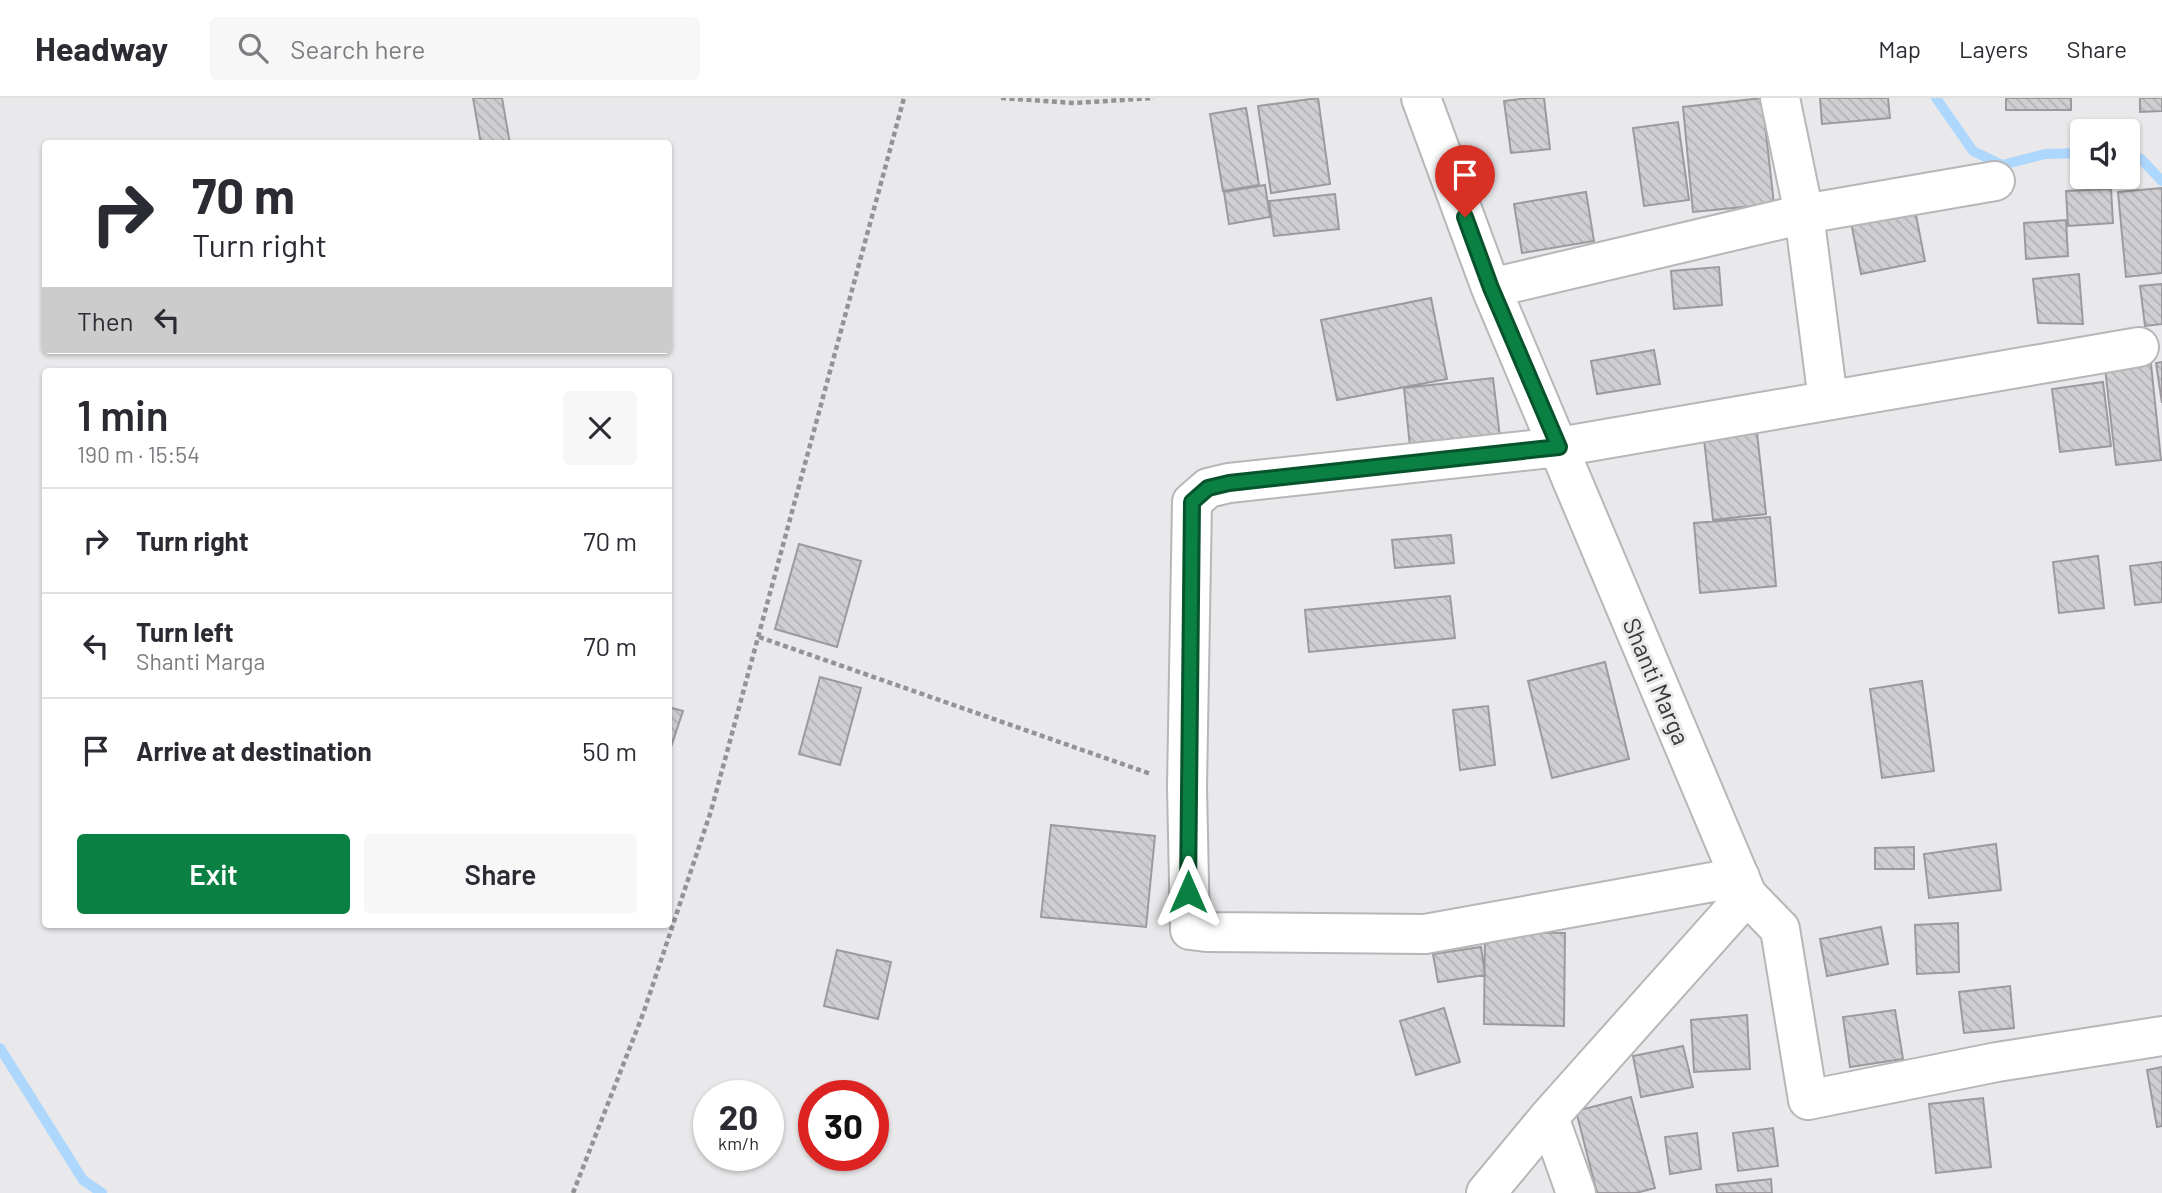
<!DOCTYPE html>
<meta charset="utf-8">
<style>
body{margin:0;font-family:Barlow,sans-serif;background:#f7f7f7;color:#2b2b33;height:100vh;display:flex;flex-direction:column;font-size:26px;white-space:nowrap}
*{box-sizing:border-box;margin:0}
p{font-size:23px;color:#7c7c81}
.icon{flex:none;width:38px;height:38px;fill:none;stroke:currentColor;stroke-width:2;stroke-linecap:round;stroke-linejoin:round}
.map{position:relative;flex:1;overflow:hidden}
.panel{position:absolute;left:42px;top:270px;width:630px;height:560px;display:flex;flex-direction:column;background:#fff;border-radius:7px;box-shadow:0 2px 5px #0004}
.panel>*{flex:none}
.top-card{position:absolute;left:42px;top:42px;width:630px;height:214px;border-radius:7px;box-shadow:0 2px 5px #0004;background:#fff;color:#2b2b33;overflow:hidden}
.fabs{position:absolute;left:2070px;top:21px;display:grid;gap:14px}
.fabs a{display:grid;place-items:center;width:70px;height:70px;border-radius:7px;background:#fff;box-shadow:0 2px 5px #0004;font-size:35px}
.speed{position:absolute;left:693px;top:982px;display:flex;gap:14px;font-size:35px;font-weight:700;text-align:center}
.speed>*{display:grid;place-content:center;width:91px;height:91px;border-radius:50%;background:#fff;box-shadow:0 2px 5px #0004;line-height:1}
.speed small{font-size:18px;font-weight:400}
.speed .limit{border:10px solid #d22;background:#fff;color:#111}
.pin{position:absolute;display:grid;place-items:center;width:60px;height:60px;color:#fff;margin:-72px -30px;border-radius:50% 50% 50% 0;rotate:-45deg;box-shadow:0 0 7px #0007}
.pin .icon{rotate:45deg}
.me{position:absolute;width:77px;margin:-38px;rotate:0deg;stroke-linejoin:round;filter:drop-shadow(0 0 5px #0008)}
.turn{display:flex;align-items:center;gap:24px;height:147px;padding:0 35px;font-size:32px}
.turn .icon{width:91px;height:91px;stroke-width:2.5}
.turn b{display:block;font-size:49px;line-height:60px}
.then{display:flex;align-items:center;height:66px;padding:0 35px;background:#0003;gap:14px;font-size:26px}
.round{display:grid;place-items:center;flex:none;width:74px;height:74px;border-radius:7px;background:#f7f7f7}
.summary{display:flex;align-items:center;justify-content:space-between;height:119px;padding:0 35px}
h1{font-size:42px;font-weight:600;line-height:52px}
.cta{display:flex;gap:14px;margin-top:auto;padding:14px 35px}
.cta a{flex:1;height:80px;border-radius:7px;background:#0b8043;color:#fff;font-size:28px;font-weight:600;line-height:80px;text-align:center}
.cta a+a{background:#f7f7f7;color:#2b2b33}
ul{padding:0;list-style:none}
li{display:flex;align-items:center;gap:21px;height:105px;padding:0 35px;border-top:2px solid #e1e1e2}
li div{flex:1}
li b{display:block;font-size:26px}
li em{font-style:normal}
header{display:flex;align-items:center;gap:42px;box-sizing:border-box;height:98px;padding:0 35px;background:#fff;border-bottom:2px solid #e1e1e2}
header strong{font-size:33px}
nav{display:flex;gap:38px;margin-inline-start:auto;font-size:24px}
.search{width:490px;height:63px;background:#f7f7f7;display:flex;align-items:center;gap:18px;box-sizing:border-box;padding:0 24px;border-radius:7px;color:#7c7c81;font-size:26px}
.map>svg:first-child{display:block}
.lines{fill:none;stroke-linecap:round;stroke-linejoin:round}
.stream{stroke:#add7fc;stroke-width:10}
.building{fill:url(#building-back-hatch);stroke:#9c9a9d;stroke-width:2}
.minor-casing{stroke:#b7b6b9;stroke-width:42}
.path{stroke:#939294;stroke-width:4.5;stroke-dasharray:5 3.5;stroke-linecap:butt}
.minor{stroke:#fff;stroke-width:38}
.route-casing{stroke:#07532c;stroke-width:18}
.route{stroke:#0b8043;stroke-width:12}
.labels{text-anchor:middle;dominant-baseline:central;stroke-width:6;stroke-linejoin:round;paint-order:stroke}
.street-label{font-size:24px;fill:#373738;stroke:#e9e8eb}
</style>
<header>
<strong>Headway</strong>
<div class="search"><svg class="icon" aria-label="search" viewBox="0 0 24 24"><circle cx="10" cy="10" r="6"/><path d="M15 15l6 6"/></svg>Search here</div>
<nav><a>Map</a><a>Layers</a><a>Share</a></nav>
</header>
<div class="map">
<svg width="2162" height="1095" viewBox="0 0 2162 1095">
<defs>
<pattern id="building-back-hatch" width="6" height="6" patternUnits="userSpaceOnUse" patternTransform="scale(1.75)"><rect width="6" height="6" fill="#cfced1"/><path d="M-1 5l2 2M0 0l6 6M5-1l2 2" fill="none" stroke="#b2b2b4"/></pattern>
</defs>
<rect width="100%" height="100%" fill="#e9e8eb"/>
<g class="lines">
<path class="stream" d="M1936 0 1973 53 2002 67 2045 56 2082 55
M2128 59 2141 61 2162 83
M0 950 83 1082 102 1095"/>
</g>
<path class="building" d="M473 0H502L510 46H481Z
M1318 0 1330 86 1271 95 1258 8Z
M1529 0H1544L1550 51 1511 55 1504 3Z
M1762 0 1774 106 1693 114 1683 9Z
M1820 0H1888L1890 20 1822 26Z
M2006 0H2071V12H2006Z
M2140 0H2162V13L2140 14Z
M1246 10 1259 87 1223 93 1210 16Z
M1678 24 1689 102 1644 108 1633 30Z
M1265 87 1270 119 1229 126 1224 94Z
M2162 90V175L2126 179 2118 94Z
M2111 91 2113 125 2068 128 2066 93Z
M1586 94 1594 143 1522 155 1514 106Z
M1335 96 1339 131 1274 138 1269 103Z
M1915 112 1925 163 1861 176 1851 124Z
M2066 122 2068 158 2026 161 2024 125Z
M1719 169 1722 207 1674 211 1671 173Z
M2079 176 2083 226 2038 225 2033 181Z
M2162 186V226L2145 228 2140 188Z
M1431 200 1447 281 1337 302 1321 222Z
M1654 252 1660 286 1597 296 1591 263Z
M2162 264V305L2156 265Z
M2151 266 2161 362 2116 367 2105 270Z
M1493 280 1500 339 1410 349 1404 290Z
M2103 284 2111 348 2060 354 2052 291Z
M1756 326 1766 416 1713 422 1703 332Z
M1770 419 1776 488 1700 495 1694 425Z
M1451 437 1454 465 1395 470 1392 442Z
M799 446 861 463 837 549 775 531Z
M2098 458 2104 510 2059 515 2053 464Z
M2162 464V504L2135 507 2130 468Z
M1450 498 1455 540 1309 554 1305 512Z
M1605 564 1629 661 1552 680 1528 583Z
M820 579 861 590 840 667 799 656Z
M1922 583 1934 673 1882 680 1870 591Z
M1488 608 1495 667 1460 672 1453 612Z
M668 609 683 613 669 655 668 654Z
M1051 727 1155 738 1146 829 1041 819Z
M1996 746 2001 792 1929 800 1924 756Z
M1914 749V771H1875V750Z
M1958 825 1959 874 1917 876 1915 827Z
M1881 829 1888 866 1827 878 1820 841Z
M1485 834 1565 835 1564 928 1484 926Z
M1481 849 1485 877 1438 884 1433 856Z
M837 852 891 864 878 921 824 908Z
M2010 888 2014 930 1964 935 1959 894Z
M1444 910 1460 964 1416 977 1400 923Z
M1895 912 1903 961 1850 969 1843 919Z
M1747 917 1750 971 1694 974 1691 922Z
M1683 948 1693 989 1641 999 1633 958Z
M2162 969V1028L2157 1029 2147 972Z
M1631 999 1655 1090 1636 1095H1597L1576 1013Z
M1983 1000 1991 1069 1936 1075 1929 1006Z
M1773 1030 1778 1068 1738 1073 1733 1035Z
M1697 1035 1701 1071 1670 1076 1665 1039Z
M1771 1081 1772 1095H1717L1716 1087Z"/>
<g class="lines">
<defs>
<path id="minor" d="M1421 0 1491 190 1747 797 1549 1019 1486 1095
M1780 0 1804 116 1828 302
M1491 190 1804 116 1995 83
M1740 779 1425 836 1206 834 1190 832 1187 689 1192 404 1208 390 1229 385 1559 349 2139 249
M1747 797 1780 831 1808 1002 1997 964 2162 938
M1549 1019 1576 1095"/>
</defs>
<use href="#minor" class="minor-casing"/>
<path class="path" d="M1001 0 1074 5 1154 0
M759 539 1151 676
M573 1095 643 916 711 713 904 0"/>
<use href="#minor" class="minor"/>
</g>
<g class="lines">
<defs>
<path id="route" d="M1188 794 1192 404 1208 390 1229 385 1559 349 1491 190 1465 119"/>
</defs>
<use href="#route" class="route-casing"/>
<use href="#route" class="route"/>
</g>
<g class="labels">
<g class="street-label">
<text transform="translate(1657 583) rotate(67)">Shanti Marga</text>
</g>
</g>
</svg>
<div class="fabs">
<a><svg class="icon" aria-label="sound" viewBox="0 0 24 24"><path d="M4 9h4l5-4v14l-5-4H4zM17 9q2 3 0 6"/></svg></a>
</div>
<div class="speed"><div>20<small>km/h</small></div><div class="limit">30</div></div>
<div class="pin" style="left:1465px;top:119px;background:#d93025"><svg class="icon" aria-label="arrive" viewBox="0 0 24 24"><path d="M6 21V4h12l-3 4 3 4H6"/></svg></div>
<svg class="me" style="left:1188px;top:794px" viewBox="-20 -20 40 40"><path d="M0-17L14 15 0 8-14 15z" fill="#0b8043" stroke="#fff" stroke-width="4"/></svg>
<div class="top-card">
<div class="turn"><svg class="icon" aria-label="right" viewBox="0 0 24 24"><path d="M7 20v-9h11M14 6l5 5-5 5"/></svg><div><b>70 m</b>Turn right</div></div>
<div class="then">Then<svg class="icon" aria-label="left" viewBox="0 0 24 24"><path d="M17 20v-9H6M10 6l-5 5 5 5"/></svg></div>
</div>
<section class="panel">
<div class="summary"><div><h1>1 min</h1><p>190 m · 15:54</p></div><a class="round"><svg class="icon" aria-label="close" viewBox="0 0 24 24"><path d="M6 6l12 12M18 6L6 18"/></svg></a></div>
<ul>
<li><svg class="icon" aria-label="right" viewBox="0 0 24 24"><path d="M7 20v-9h11M14 6l5 5-5 5"/></svg><div><b>Turn right</b></div><em>70 m</em></li>
<li><svg class="icon" aria-label="left" viewBox="0 0 24 24"><path d="M17 20v-9H6M10 6l-5 5 5 5"/></svg><div><b>Turn left</b><p>Shanti Marga</p></div><em>70 m</em></li>
<li><svg class="icon" aria-label="arrive" viewBox="0 0 24 24"><path d="M6 21V4h12l-3 4 3 4H6"/></svg><div><b>Arrive at destination</b></div><em>50 m</em></li>
</ul>
<div class="cta"><a>Exit</a><a>Share</a></div>
</section>
</div>
